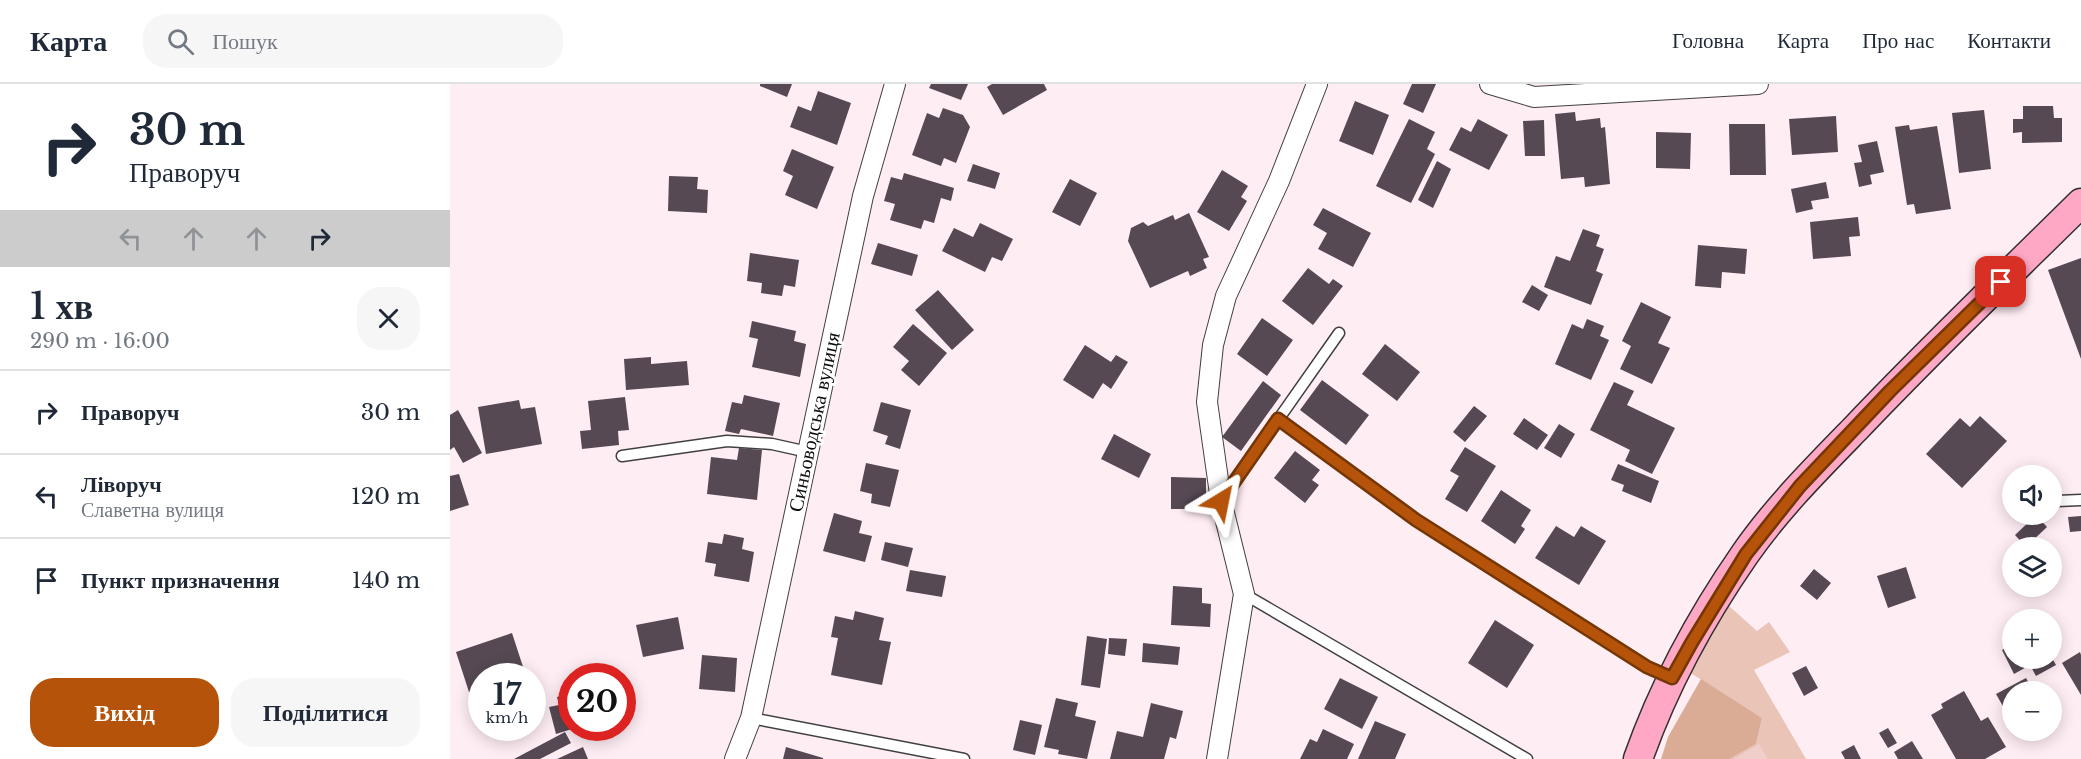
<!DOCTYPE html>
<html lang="uk">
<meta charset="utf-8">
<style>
body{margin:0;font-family:"Libre Baskerville",serif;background:#f6f6f7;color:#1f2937;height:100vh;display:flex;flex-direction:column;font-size:22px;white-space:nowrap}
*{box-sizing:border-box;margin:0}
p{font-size:20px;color:#747a83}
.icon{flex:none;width:33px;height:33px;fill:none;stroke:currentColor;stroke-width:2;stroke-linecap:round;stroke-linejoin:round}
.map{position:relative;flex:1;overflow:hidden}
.details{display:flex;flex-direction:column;background:#fff;width:450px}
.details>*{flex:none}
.hud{background:#fff;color:#1f2937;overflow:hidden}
.fabs{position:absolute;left:1552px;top:381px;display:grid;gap:12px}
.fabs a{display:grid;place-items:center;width:60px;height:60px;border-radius:50%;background:#fff;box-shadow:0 3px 15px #0003;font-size:30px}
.speed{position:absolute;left:18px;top:579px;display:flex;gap:12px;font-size:30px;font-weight:700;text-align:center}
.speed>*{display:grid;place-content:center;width:78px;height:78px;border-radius:50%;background:#fff;box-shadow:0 3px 15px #0003;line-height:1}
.speed small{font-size:15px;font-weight:400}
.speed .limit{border:9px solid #d22;background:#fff;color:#111}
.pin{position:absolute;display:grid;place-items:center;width:51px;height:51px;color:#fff;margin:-26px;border-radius:12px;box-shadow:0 3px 9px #0006}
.me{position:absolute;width:66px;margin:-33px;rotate:35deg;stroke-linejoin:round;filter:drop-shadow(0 0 4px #0008)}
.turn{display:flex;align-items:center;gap:21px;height:126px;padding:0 30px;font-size:27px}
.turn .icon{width:78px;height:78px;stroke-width:2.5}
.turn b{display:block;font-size:42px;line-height:51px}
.lanes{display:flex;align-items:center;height:57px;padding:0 30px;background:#0003;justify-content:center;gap:30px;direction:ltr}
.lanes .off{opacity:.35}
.round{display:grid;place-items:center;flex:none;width:63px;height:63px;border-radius:24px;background:#f6f6f7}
.overview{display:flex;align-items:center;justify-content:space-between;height:102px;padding:0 30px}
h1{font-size:36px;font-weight:600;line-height:45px}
.primary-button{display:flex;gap:12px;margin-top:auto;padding:12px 30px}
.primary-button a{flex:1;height:69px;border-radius:24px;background:#b45309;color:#fff;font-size:24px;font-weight:600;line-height:69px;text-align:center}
.primary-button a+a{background:#f6f6f7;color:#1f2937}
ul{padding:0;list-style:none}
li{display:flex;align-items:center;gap:18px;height:84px;padding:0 30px;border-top:2px solid #e0e1e3}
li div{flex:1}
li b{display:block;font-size:22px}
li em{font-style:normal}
header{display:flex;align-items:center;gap:36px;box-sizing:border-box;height:84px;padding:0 30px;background:#fff;border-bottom:2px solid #e0e1e3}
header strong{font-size:28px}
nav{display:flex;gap:33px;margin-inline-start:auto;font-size:21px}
.search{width:420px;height:54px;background:#f6f6f7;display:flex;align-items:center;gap:15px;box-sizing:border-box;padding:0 21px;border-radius:24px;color:#747a83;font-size:22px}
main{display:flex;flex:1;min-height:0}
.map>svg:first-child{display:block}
.green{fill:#e9c4b7}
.forest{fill:#daac96}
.pitch{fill:#f0cec9}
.building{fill:#564954}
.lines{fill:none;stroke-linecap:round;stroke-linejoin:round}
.lane-casing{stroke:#404040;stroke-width:13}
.street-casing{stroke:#404040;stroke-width:22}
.secondary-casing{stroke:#2f2f2f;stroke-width:31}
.lane{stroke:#fff;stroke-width:10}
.street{stroke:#fff;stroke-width:20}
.secondary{stroke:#ffa8c5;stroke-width:28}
.route-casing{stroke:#753606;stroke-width:15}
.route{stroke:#b45309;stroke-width:10}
.labels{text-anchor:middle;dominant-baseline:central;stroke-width:6;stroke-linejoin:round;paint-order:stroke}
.street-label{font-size:20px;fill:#0d0d0d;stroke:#fff}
</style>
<header>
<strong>Карта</strong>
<div class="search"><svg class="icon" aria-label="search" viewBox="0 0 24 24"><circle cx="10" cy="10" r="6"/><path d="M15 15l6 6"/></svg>Пошук</div>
<nav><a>Головна</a><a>Карта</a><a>Про нас</a><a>Контакти</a></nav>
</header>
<main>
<section class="details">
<div class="hud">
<div class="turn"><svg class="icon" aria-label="right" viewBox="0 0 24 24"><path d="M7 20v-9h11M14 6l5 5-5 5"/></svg><div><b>30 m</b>Праворуч</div></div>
<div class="lanes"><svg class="icon off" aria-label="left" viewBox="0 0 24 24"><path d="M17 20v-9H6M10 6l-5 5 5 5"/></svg><svg class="icon off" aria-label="ahead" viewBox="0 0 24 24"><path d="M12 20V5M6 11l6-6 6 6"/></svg><svg class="icon off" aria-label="ahead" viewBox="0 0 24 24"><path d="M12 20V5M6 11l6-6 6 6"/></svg><svg class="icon" aria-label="right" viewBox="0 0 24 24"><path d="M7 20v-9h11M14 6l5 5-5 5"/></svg></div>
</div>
<div class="overview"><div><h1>1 хв</h1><p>290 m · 16:00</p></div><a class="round"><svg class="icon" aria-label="close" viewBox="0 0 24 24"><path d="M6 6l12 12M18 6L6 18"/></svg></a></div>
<ul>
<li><svg class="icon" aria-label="right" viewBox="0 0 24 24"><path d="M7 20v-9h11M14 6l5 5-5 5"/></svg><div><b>Праворуч</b></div><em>30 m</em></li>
<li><svg class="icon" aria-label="left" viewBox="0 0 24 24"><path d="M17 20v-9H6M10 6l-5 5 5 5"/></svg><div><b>Ліворуч</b><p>Славетна вулиця</p></div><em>120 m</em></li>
<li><svg class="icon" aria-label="arrive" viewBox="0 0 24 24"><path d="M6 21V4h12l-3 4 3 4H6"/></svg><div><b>Пункт призначення</b></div><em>140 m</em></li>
</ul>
<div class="primary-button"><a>Вихід</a><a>Поділитися</a></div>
</section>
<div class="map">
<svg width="1631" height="675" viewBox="0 0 1631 675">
<rect width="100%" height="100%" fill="#ffedf4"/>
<path class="green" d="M1279 522 1307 547 1319 538 1340 568 1304 586 1356 675H1280L1306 660 1312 634 1239 588Z"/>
<path class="forest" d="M1251 595 1312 634 1306 660 1280 675H1211L1218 653Z"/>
<path class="pitch" d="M1309 660 1318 675H1284Z"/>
<path class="building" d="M310 0H342L337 13 310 2Z
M481 0H518L511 16 479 4Z
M542 0H594L597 6 553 31 537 3Z
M962 0H986L973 29 953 20Z
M368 7 401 19 387 61 340 43 348 22 361 27Z
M905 17 939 31 923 71 889 57Z
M1573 22H1603L1604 34H1612V58L1572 59V48L1563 49V35H1573Z
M493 24 513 31 520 43 506 79 494 74 491 82 462 71 477 29 489 34Z
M1534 26 1541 85 1509 89 1502 29Z
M1125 28 1126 37 1150 34 1151 44 1155 43 1160 100 1135 103 1134 93 1111 95 1105 30Z
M1386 32 1388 68 1342 71 1339 35Z
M959 35 985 48 977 65 985 70 961 119 926 102Z
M1028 35 1058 51 1039 86 999 66 1011 43 1021 48Z
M1094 36 1095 72H1075L1073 37Z
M1279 40H1315L1316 91H1280Z
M1459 41 1460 46 1487 42 1501 125 1466 130 1464 120 1457 121 1445 43Z
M1206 48 1241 49 1240 85 1206 84Z
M1427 57 1434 88 1420 91 1422 100 1409 103 1404 79 1412 78 1408 61Z
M342 65 384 83 367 125 335 111 343 92 333 87Z
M987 77 1001 85 983 124 968 116Z
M523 80 550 89 545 105 517 97Z
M772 86 798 102 791 113 797 117 779 147 747 128Z
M454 89 504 104 501 117 491 114 484 139 474 136 471 145 440 136 445 120 434 117 441 93 452 96Z
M219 92 248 93 247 105 258 106 257 129 218 127Z
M620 95 647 109 630 142 602 128Z
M1376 98 1379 114 1361 117 1363 125 1346 129 1341 105Z
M873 124 921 149 903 183 868 165 877 149 863 141Z
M739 129 759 173 753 175 757 184 740 192 738 187 700 204 678 157 681 144 693 138 698 142 723 131 725 136Z
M1408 133 1410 152 1399 153 1401 172 1363 175 1360 138Z
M530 139 563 155 552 177 542 173 535 188 492 167 504 144 523 153Z
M1133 145 1150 151 1146 162 1154 165 1146 187 1153 190 1141 221 1094 203 1106 172 1120 177Z
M428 159 468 171 462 192 421 180Z
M1248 161 1297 165 1295 190 1272 188 1271 204 1245 202Z
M300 169 349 176 345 203 334 201 332 212 311 209 312 199 297 197Z
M1631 174V275L1598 186Z
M858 184 879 200 883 195 893 202 863 241 832 217Z
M1082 201 1098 211 1089 227 1072 218Z
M488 206 524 246 502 266 465 226Z
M1191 218 1221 233 1208 259 1220 264 1202 300 1170 285 1181 262 1172 257Z
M812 234 843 256 817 292 787 270Z
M1137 235 1154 242 1150 252 1159 256 1141 296 1105 280 1122 240 1133 245Z
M302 237 346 247 344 257 356 260 350 293 302 283 308 255 299 253Z
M463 240 497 269 469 302 451 286 459 277 443 263Z
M935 260 970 288 947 317 912 290Z
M635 261 661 278 666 271 678 278 661 305 653 299 643 315 613 296Z
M201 273V280L237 277 239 301 176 306 174 275Z
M872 296 919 331 896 361 850 326Z
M813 297 831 311 791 367 772 353Z
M1164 298 1184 307 1177 321 1225 344 1202 390 1175 377 1180 366 1140 346Z
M294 311 330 319 323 352 291 345 289 350 275 347 282 318 292 320Z
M175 313 179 346 168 347 169 361 132 365 130 347 141 346 138 317Z
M69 316 71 325 85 323 92 360 36 370 28 323Z
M431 318 461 326 450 365 435 360 438 352 423 347Z
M1024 322 1037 332 1015 358 1003 348Z
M8 326 32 369 13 379 4 363 0 366V331Z
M1530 332 1557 357 1512 404 1476 370 1510 334 1520 343Z
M1074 334 1098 351 1087 366 1063 350Z
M1109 340 1125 350 1111 374 1094 364Z
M664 350 701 370 689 394 651 375Z
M1015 363 1046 382 1017 428 995 415 1009 392 1000 387Z
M289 364 312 366 307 416 257 410 261 373 287 376Z
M845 367 870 386 862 396 869 401 855 419 824 394Z
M416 379 449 386 440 423 421 419 422 410 410 407Z
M1168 380 1209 397 1201 419 1172 407 1174 401 1161 396Z
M9 390 19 421 0 427V392Z
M721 393 756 394V425H721Z
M1051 406 1081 426 1071 442 1075 445 1065 460 1031 437Z
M384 429 412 437 409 449 422 452 415 478 373 467Z
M1586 431 1597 443 1576 463 1565 451Z
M1631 432V447L1620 448 1618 433Z
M1106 442 1124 453 1131 442 1156 457 1129 501 1085 474Z
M274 450 294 454 292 465 304 468 299 498 264 492 266 480 255 478 258 458 272 460Z
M435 458 463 464 458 483 431 476Z
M1456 483 1466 514 1438 524 1427 492Z
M1364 485 1381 499 1367 516 1350 502Z
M460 486 496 492 492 513 456 507Z
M723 502 752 504V519L761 520 760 543 721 541Z
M405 527 434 534 429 556 441 558 432 601 381 591 388 554 381 553 385 532 403 536Z
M228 533 234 565 193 573 186 541Z
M1045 536 1084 561 1057 604 1018 579Z
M62 549 76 592H32V611L29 605 19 608 6 568Z
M637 552 657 555 650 604 631 601Z
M659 554 677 555 675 572 658 570Z
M693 559 730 563 728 581 692 578Z
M1563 560V574H1602L1606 581 1586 592 1580 581 1564 590 1552 566Z
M1630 568 1631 571V611L1612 579Z
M252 571 287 574 285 608 249 605Z
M1356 582 1368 604 1354 612 1342 589Z
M890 594 928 613 912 645 874 625Z
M1576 594 1584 608H1563V640L1546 610Z
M1514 607 1531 637 1538 633 1556 663 1535 675H1506L1481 631 1493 624 1491 620Z
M122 609V645L106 650 99 623 109 621 107 613Z
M606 614 628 619 625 632 646 637 637 675 608 670 609 666 594 663Z
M701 619 733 627 726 655 720 653 714 675H660L667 647 693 653Z
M570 636 592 641 585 671 563 666Z
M925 637 956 650 945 675H908Z
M1438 644 1447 659 1438 664 1429 649Z
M873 645 904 660 897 675H850L860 655 867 658Z
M1567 646H1586L1571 654Z
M115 648 121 659 90 675H64Z
M1462 657 1473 675H1448L1444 668Z
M1404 661 1411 675H1395L1391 668Z
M133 663 138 675H107Z
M336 663 373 674V675H333Z"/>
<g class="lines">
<defs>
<path id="lane" d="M829 335 966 436 1197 583 1222 593
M172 372 277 357 322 360 358 368
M771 417 889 249
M1607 417 1631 416
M794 510 1077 675
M301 634 514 675"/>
<path id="street" d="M1040 0 1084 13 1308 0
M285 675 301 634 413 112 445 0
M767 675 794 510 771 417 757 318 763 261 776 212 829 97 867 0"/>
<path id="secondary" d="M1188 675C1213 604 1252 532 1295 470 1327 424 1367 384 1406 344 1479 267 1556 193 1631 119"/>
</defs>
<use href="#lane" class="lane-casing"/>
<use href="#street" class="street-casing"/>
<use href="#secondary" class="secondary-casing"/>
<use href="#lane" class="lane"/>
<use href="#street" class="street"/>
<use href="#secondary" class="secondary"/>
</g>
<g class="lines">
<defs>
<path id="route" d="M771 417 828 335 966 436 1197 583 1222 594 1242 558 1296 470 1350 402 1440 307 1551 198"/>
</defs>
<use href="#route" class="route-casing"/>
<use href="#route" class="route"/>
</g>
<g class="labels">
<g class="street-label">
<text transform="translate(364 338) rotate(-78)">Синьоводська вулиця</text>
</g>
</g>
</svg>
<div class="fabs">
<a><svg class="icon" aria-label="sound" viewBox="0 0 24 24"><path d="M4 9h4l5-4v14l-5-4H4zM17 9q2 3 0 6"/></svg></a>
<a><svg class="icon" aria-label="layers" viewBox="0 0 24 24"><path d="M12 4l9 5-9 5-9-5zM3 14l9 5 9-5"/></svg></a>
<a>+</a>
<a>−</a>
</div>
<div class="speed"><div>17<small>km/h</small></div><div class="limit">20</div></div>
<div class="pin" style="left:1551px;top:198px;background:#d93025"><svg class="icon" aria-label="arrive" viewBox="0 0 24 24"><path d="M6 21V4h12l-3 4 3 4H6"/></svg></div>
<svg class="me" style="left:771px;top:417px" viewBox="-20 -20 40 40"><path d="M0-17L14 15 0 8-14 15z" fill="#b45309" stroke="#fff" stroke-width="4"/></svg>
</div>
</main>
